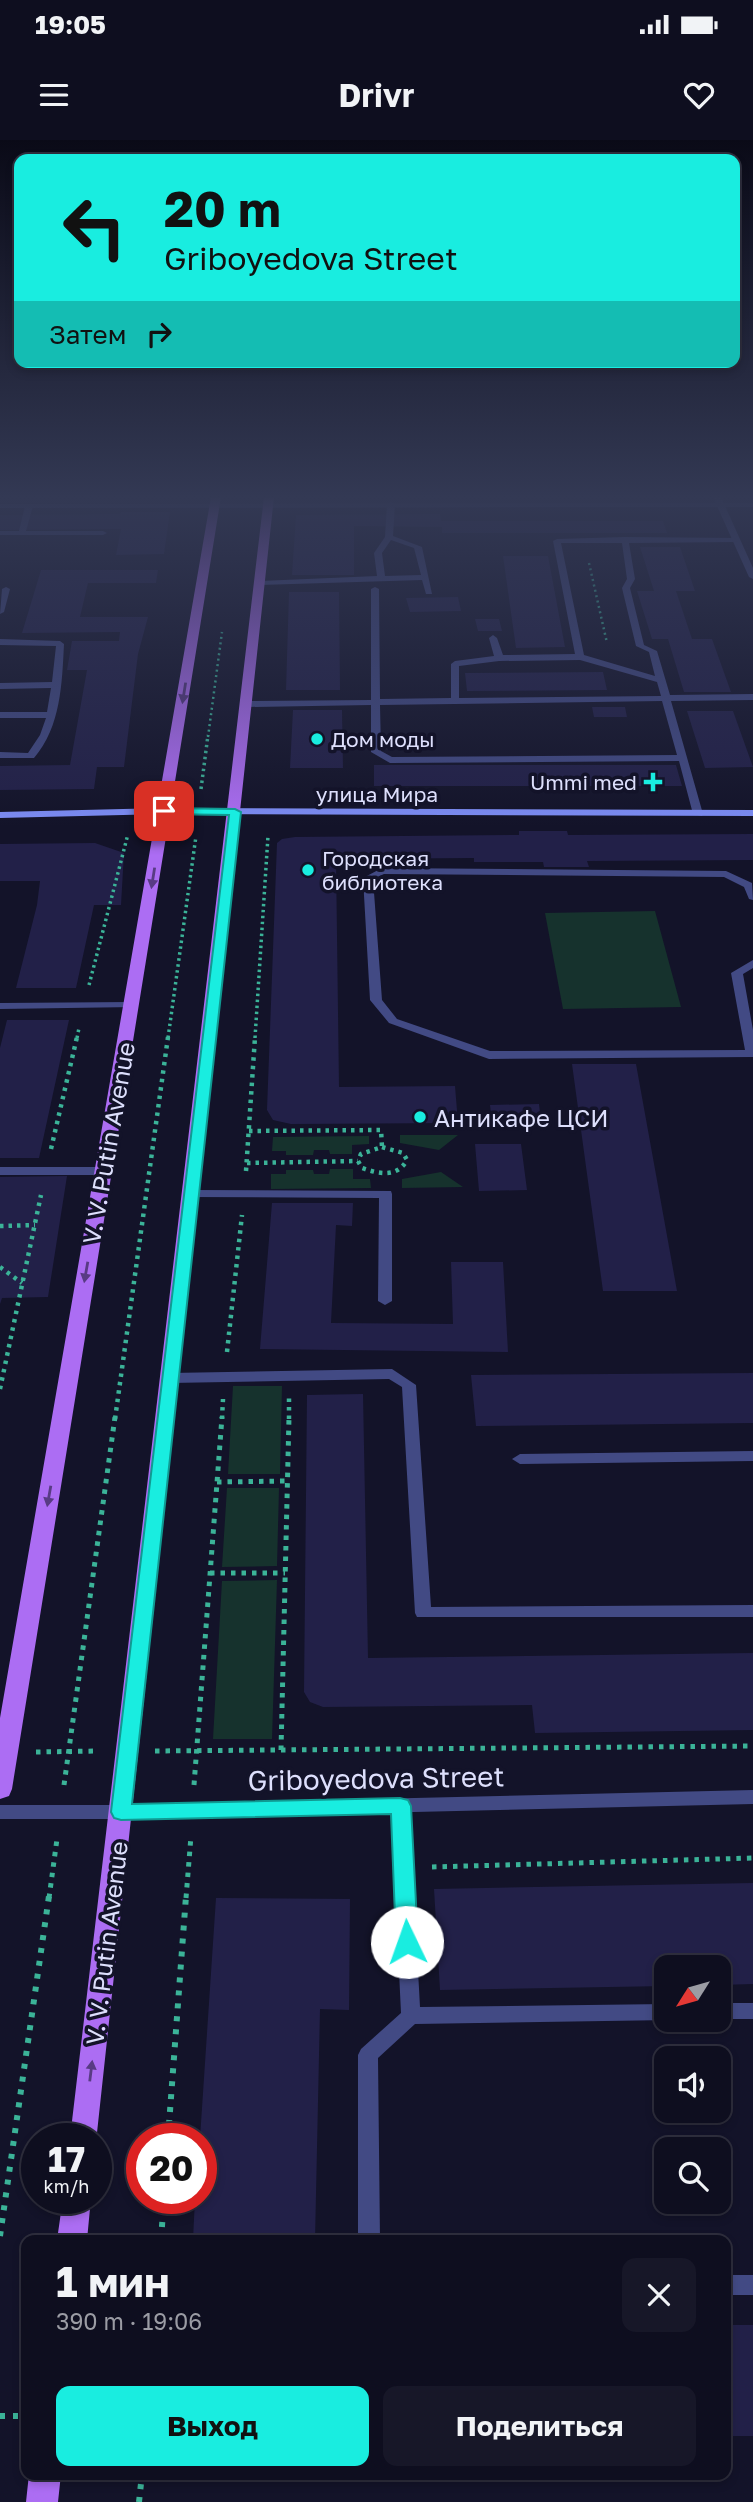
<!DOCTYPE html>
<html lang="ru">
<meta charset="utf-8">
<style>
body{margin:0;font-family:"Golos Text",sans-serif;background:#171728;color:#f1f3f6;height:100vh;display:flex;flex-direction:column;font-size:26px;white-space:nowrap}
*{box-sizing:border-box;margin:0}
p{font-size:23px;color:#9b9ca4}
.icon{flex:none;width:38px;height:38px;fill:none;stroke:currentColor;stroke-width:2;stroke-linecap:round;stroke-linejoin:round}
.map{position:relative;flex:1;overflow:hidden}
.details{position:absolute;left:21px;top:2095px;width:710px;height:245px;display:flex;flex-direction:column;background:#0e0e1f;border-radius:14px;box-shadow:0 4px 10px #0003,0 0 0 2px #2e2e3d}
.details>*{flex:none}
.banner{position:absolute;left:14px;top:14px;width:726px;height:214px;border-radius:14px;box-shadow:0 4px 10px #0003,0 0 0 2px #2e2e3d;background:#19ede0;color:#111;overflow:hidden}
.needle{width:46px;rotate:233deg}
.buttons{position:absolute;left:654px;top:1815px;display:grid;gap:14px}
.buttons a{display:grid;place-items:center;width:77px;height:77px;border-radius:14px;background:#0e0e1f;box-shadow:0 4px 10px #0003,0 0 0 2px #2e2e3d;font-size:35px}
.speed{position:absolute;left:21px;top:1983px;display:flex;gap:14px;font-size:35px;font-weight:700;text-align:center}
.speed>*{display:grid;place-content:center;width:91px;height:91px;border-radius:50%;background:#0e0e1f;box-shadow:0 4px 10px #0003,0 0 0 2px #2e2e3d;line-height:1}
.speed small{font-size:18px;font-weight:400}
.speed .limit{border:10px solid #d22;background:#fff;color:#111}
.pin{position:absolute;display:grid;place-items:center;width:60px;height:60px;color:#fff;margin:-30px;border-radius:14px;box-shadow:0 4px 10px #0006}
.me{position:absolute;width:77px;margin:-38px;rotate:357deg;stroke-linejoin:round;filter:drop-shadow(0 0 5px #0008)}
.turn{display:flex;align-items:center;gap:24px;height:147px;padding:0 35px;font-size:32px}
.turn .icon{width:91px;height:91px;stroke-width:2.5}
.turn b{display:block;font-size:49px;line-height:60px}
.then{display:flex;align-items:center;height:66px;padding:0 35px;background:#0003;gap:14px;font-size:26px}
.round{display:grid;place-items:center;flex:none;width:74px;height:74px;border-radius:14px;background:#171728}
.head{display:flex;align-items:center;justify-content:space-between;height:119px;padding:0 35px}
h1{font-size:42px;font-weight:700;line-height:52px}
.primary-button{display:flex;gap:14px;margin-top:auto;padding:14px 35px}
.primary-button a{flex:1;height:80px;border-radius:14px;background:#19ede0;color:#111;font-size:28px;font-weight:700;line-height:80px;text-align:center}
.primary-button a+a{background:#171728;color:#f1f3f6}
.status{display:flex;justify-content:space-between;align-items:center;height:49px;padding:0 35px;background:#0e0e1f;direction:ltr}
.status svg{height:19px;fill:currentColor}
header{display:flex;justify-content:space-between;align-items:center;height:91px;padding:0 35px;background:#0e0e1f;font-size:32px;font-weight:700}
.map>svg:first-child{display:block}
.green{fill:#16322d}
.building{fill:#222048}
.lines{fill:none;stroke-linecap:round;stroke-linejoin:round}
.path-far4{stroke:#3bb398;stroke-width:2.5;stroke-dasharray:2 3.5;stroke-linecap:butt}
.path-far3{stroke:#3bb398;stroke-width:3.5;stroke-dasharray:2.5 3.5;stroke-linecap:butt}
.path-far2{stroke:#3bb398;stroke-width:4.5;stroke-dasharray:3.5 5;stroke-linecap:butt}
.path-far1{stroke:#3bb398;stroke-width:5;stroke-dasharray:4.5 6;stroke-linecap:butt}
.path{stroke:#3bb398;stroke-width:6;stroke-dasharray:5 8;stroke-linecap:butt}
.service{fill:#424a84;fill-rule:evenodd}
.minor{fill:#424a84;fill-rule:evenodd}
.tertiary{fill:#424a84;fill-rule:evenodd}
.secondary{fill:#7c8cf4;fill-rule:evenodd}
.primary{fill:#ac6df3;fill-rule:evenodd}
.oneway{fill:#583b84}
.route{fill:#19ede0;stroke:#109a92;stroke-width:2}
.poi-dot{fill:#19ede0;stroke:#131329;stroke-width:2.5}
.labels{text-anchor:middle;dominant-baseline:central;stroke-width:7;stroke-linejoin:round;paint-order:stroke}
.far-poi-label{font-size:21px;fill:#dddffc;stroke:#131329;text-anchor:start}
.far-street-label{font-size:21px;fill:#dddffc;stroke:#131329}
.poi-label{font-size:24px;fill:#dddffc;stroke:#131329;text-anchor:start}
.street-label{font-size:24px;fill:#dddffc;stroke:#131329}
.near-street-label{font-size:28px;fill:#dddffc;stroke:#131329}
</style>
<div class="status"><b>19:05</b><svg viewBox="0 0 49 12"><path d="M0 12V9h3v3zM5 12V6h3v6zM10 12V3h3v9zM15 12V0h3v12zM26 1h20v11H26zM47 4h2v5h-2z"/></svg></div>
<header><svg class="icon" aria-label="menu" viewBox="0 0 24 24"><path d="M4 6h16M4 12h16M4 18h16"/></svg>Drivr<svg class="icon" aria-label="heart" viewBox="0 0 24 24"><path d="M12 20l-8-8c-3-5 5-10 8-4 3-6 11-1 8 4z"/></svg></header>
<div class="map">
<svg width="753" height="2362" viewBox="0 0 753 2362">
<rect width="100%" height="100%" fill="#131329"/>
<path class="green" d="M655 771 681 867 563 869 545 773Z
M400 995H458L439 1010 400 1003Z
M369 996V1004L352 1005V1014H330L329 1010H314L313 1015H286V1011H272L273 997Z
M330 1029H353V1039H370L371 1048 271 1049V1034H286V1030H313L314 1034H329Z
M441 1032 463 1047 402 1048V1039Z
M233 1246H282L280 1334H228Z
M227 1348H279L277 1426 222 1427Z
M277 1440 272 1599H213L222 1441Z"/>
<path class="building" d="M121 372H170L164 414 116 415 121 389 0 390V375L120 374Z
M440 374 441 381H663L667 393H442V387L354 386V435H292L296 375Z
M640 407H680L695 451H676L692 499H712L731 552H684L668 499H652L637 451H654Z
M503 416H548L565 507 516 508Z
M41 430H158L156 443H88L80 477H148L138 514 124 627H97L94 649 0 650V626L70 625 87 530H67L72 501H119L120 492 22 493Z
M289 452H339L340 550H286Z
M458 457 461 471 410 472 406 458Z
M475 479H499L502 491H478Z
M603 532 607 550 467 551 465 533Z
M592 567H625L627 577H594Z
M293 570H342L343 628H290Z
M687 571H733L753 627 705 628Z
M374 625H676L682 646H374Z
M519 691H567L568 695 753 694V720L587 721 589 727H544L543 722H474V718L336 719 339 947 455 946 458 983 291 984 273 980 267 970 277 703 282 699 295 697 519 695Z
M95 703 124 713 121 765H94L76 848H16L37 765 40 741H0V704Z
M7 880H69L39 1018H0V908Z
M572 924H636L677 1151H603Z
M539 964 541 982H492L490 965Z
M475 1004H521L527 1050 479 1051Z
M67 1036 48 1157 2 1158 0 1164V1037Z
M272 1063H353L352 1086 336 1085 331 1183 453 1184 451 1122H503L508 1212 260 1209Z
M753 1233V1283L476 1286 471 1235Z
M363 1254 368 1518 753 1513V1590L535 1593 532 1565 323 1567 310 1562 304 1552 307 1255Z
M753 1743V1844L719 1845V1827H667V1846L440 1850 434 1749Z
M216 1758 350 1759 349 1870 320 1869 315 2100H193L195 2058H201L200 1998Z
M726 2185H753V2296H726Z"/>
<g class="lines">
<path class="path-far4" d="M589 423 607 503
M208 597 222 492"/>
<path class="path-far3" d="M201 649 208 595
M89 845 128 694
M77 898 79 888
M168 898 196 696
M255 898 268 696"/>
<path class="path-far2" d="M249 991 381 990 382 1007
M382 1007 403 1013 407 1020C397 1038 379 1034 362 1028L358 1021 361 1014Z
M51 1009 77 897
M247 1023 358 1021
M246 1031 255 897
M0 1086 35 1085
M0 1127 22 1143
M227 1212 242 1075
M0 1249 41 1055
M115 1279 168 897
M222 1279 223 1259
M289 1279V1258"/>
<path class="path-far1" d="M217 1342 287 1341
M210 1433H285
M281 1610 289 1277
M155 1611 753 1606
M36 1612 98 1611
M64 1645 115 1277
M194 1645 222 1277
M432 1727 753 1718
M49 1758 57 1699
M186 1758 191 1696"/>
<path class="path" d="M168 1998 186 1756
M0 2096 49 1756
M161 2100 164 2058
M0 2276H26
M139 2362 142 2334"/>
<path class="service" d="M391 362 395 364 393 396 422 407 432 454H426L422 440 260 445 256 443 260 441 377 436 374 413 385 397 387 364ZM391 400 414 408 421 435 385 436 382 413Z
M29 364 33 366 26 391H103L107 393 103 395H0V391H19L25 366Z
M625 397 736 398 740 400 736 402 629 403 635 439 630 448 644 505 657 511 670 555 753 554V560L671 561 703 674 702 676 693 674 679 621 390 623 371 612V565L247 567 242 564 247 561 371 560V449L375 447 379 449 380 559 451 558V524L455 521 494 516 489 498 493 495 497 498 503 515 575 514 553 401 557 399ZM561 403H622L627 439 622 448 636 506 649 512 655 536 584 515ZM580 520 657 542 661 556 459 558V526L499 521ZM662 561 677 615 392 617 381 611 380 565Z
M6 447 10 449 4 472 0 474 2 449Z
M0 499 60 501 64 504C62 543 61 587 34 618H0V612L28 613 40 595 46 578H0V572H47L51 548 0 549V543L52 542 56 506 0 505Z
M382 728 726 731 752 743 753 760 749 759 744 747 724 737 384 734 373 739 382 860 397 879 490 911 745 910 731 833 753 820V828L743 834 753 890V917L489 919 389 883 370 860 363 738Z
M131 862 135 863V867L0 869V863Z
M0 1027H103L109 1031 103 1035H0Z
M192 1050 391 1051 392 1054V1161L385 1165 378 1161 379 1058 187 1057 186 1054Z
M392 1229 416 1245 431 1467 753 1465V1477H417L415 1473 402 1247 389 1239 170 1243 163 1238 170 1233Z
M753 1311V1321L520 1324 512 1319 520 1314Z
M400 1659 406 1661 409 1666 420 1867 667 1864V1880H670L415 1884 378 1918 380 2100H358V1915L361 1909 401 1873 391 1666 394 1661Z
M719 1863H753V1879H719Z
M726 2135H753V2155H726Z"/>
<path class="minor" d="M713 357H721L753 428V439L749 437Z
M753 1650V1664L121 1679H0V1665H121Z"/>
<path class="tertiary" d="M753 363V367L0 368V364Z"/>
<path class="secondary" d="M164 668 753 670V676L164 674 0 678V672Z"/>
<path class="primary" d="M211 357H221L12 1649 9 1656 0 1659V1578Z
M264 357H274L96 2002V1998H70Z
M63 2058H91L87 2100H57Z
M29 2334H61L58 2362H26Z"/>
</g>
<defs><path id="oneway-solid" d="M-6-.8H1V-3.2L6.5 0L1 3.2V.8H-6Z" transform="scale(1.75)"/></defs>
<g class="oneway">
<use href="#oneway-solid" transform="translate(184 553) rotate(99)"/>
<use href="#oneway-solid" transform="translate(153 738) rotate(99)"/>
<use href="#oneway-solid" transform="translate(86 1132) rotate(100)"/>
<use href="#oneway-solid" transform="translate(49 1356) rotate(100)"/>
<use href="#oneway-solid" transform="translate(91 1931) rotate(-83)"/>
</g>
<linearGradient id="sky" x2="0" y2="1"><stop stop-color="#0a0a17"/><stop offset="0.52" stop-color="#333954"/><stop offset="1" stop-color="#333954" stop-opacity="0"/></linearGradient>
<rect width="753" height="687" fill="url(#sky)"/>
<path class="route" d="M164 668 235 669 241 672 132 1664 400 1658 408 1660 411 1666 418 1802 415 1808 407 1811 399 1808 396 1802 391 1674 121 1680 114 1678 111 1672 229 675 160 674V669Z"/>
<g class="poi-dot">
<circle cx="317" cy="599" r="7"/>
<path d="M649.5 631.5h7v7h7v7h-7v7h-7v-7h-7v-7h7z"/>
<circle cx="308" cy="730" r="7"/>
<circle cx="420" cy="977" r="7"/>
</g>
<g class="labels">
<g class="far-poi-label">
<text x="331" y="599">Дом моды</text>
<text x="637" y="642" text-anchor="end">Ummi med</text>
<text x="322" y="718">Городская<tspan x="322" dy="24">библиотека</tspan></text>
</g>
<g class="far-street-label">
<text x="377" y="654">улица Мира</text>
</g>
<g class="poi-label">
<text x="434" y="977">Антикафе ЦСИ</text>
</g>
<g class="street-label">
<text transform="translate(108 1003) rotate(-80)">V. V. Putin Avenue</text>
<text transform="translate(106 1803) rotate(-83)">V. V. Putin Avenue</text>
</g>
<g class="near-street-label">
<text transform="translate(376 1638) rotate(-1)">Griboyedova Street</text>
</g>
</g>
</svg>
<div class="buttons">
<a><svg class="needle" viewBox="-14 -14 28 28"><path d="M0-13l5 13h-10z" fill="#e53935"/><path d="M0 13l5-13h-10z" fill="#9b9ca4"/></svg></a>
<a><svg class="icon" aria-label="sound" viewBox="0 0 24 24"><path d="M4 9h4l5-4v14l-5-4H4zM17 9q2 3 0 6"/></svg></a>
<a><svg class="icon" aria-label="search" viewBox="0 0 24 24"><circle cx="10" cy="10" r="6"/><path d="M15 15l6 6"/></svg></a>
</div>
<div class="speed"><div>17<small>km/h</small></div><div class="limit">20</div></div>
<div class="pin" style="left:164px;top:671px;background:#d93025"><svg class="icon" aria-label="arrive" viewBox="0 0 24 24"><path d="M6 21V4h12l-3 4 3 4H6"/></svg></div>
<svg class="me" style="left:407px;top:1802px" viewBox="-20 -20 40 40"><circle r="19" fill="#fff"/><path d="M0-13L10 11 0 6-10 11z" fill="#19ede0"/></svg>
<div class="banner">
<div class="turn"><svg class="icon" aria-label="left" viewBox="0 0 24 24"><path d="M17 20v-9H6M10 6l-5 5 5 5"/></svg><div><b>20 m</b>Griboyedova Street</div></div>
<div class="then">Затем<svg class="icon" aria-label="right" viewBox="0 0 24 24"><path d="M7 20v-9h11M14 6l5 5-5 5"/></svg></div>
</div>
<section class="details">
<div class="head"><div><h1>1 мин</h1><p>390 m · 19:06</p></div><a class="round"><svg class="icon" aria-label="close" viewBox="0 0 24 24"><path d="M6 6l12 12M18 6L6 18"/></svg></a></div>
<div class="primary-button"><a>Выход</a><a>Поделиться</a></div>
</section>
</div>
